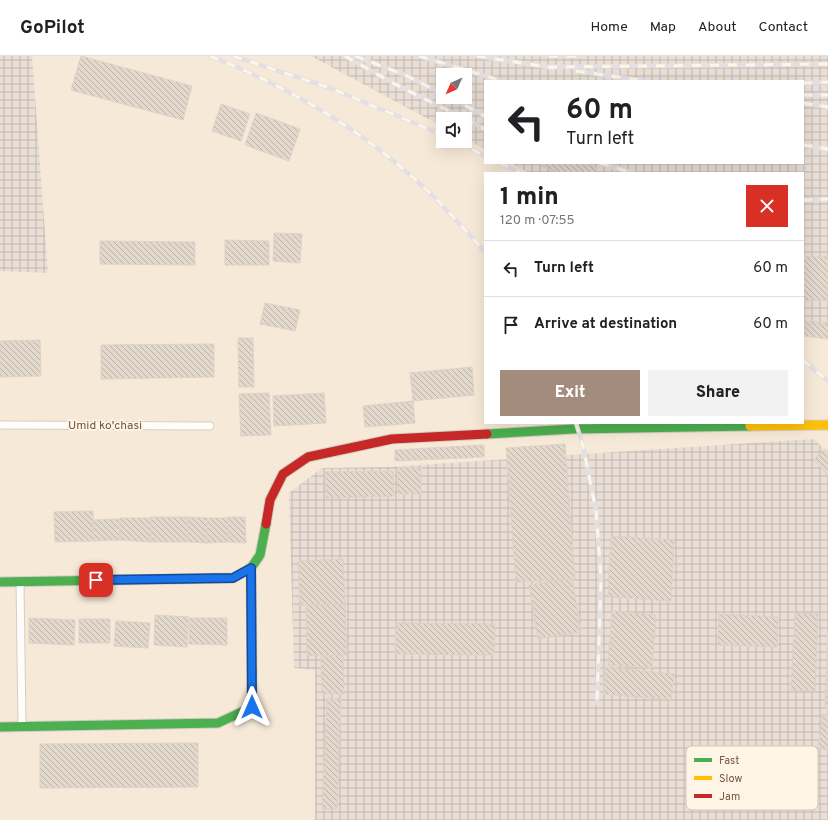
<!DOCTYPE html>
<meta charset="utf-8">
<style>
body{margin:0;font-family:Overpass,sans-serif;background:#f2f2f2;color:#202124;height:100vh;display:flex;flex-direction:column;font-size:15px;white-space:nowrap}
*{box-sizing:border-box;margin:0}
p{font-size:13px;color:#757577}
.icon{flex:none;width:22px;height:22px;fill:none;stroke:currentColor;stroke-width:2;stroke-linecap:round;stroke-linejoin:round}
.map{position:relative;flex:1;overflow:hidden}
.drawer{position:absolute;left:484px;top:116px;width:320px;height:252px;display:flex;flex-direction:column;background:#fff;border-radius:0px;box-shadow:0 4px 16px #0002}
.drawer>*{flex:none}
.hud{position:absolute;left:484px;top:24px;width:320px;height:84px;border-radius:0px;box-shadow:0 4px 16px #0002;background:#fff;color:#202124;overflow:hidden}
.needle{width:26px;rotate:225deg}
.buttons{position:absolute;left:436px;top:12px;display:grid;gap:8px}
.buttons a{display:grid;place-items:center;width:36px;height:36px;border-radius:0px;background:#fff;box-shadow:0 4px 16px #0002;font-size:20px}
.pin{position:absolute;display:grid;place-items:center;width:34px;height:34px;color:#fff;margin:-17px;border-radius:8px;box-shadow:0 2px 6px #0006}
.me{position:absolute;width:44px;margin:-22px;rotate:0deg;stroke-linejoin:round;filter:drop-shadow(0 0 3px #0008)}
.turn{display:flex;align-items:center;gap:14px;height:84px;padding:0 16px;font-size:18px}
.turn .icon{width:52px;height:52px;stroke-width:2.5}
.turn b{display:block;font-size:28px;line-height:34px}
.round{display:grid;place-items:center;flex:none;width:42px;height:42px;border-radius:0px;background:#f2f2f2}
.summary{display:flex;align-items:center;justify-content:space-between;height:68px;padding:0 16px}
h1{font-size:24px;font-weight:800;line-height:30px}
.cta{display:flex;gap:8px;margin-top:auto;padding:8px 16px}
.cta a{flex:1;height:46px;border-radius:0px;background:#a38c7c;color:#fff;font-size:16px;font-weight:800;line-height:46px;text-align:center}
.cta a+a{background:#f2f2f2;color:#202124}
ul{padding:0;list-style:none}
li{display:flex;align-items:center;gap:12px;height:56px;padding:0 16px;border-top:1px solid #e0e0e0}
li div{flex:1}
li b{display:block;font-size:15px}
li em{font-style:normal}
header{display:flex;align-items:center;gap:24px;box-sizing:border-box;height:56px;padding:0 20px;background:#fff;border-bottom:1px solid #e0e0e0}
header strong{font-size:19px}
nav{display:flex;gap:22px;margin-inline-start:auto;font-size:14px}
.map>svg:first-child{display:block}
.residential{fill:#f7e9d7;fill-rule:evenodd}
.industrial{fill:url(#industrial-grid);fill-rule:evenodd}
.building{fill:url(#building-back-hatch);stroke:#dfd2c7}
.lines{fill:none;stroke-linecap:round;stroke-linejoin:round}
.lane-casing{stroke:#d8cdc3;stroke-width:9}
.fast-casing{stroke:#d7ccc1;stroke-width:11}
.slow-casing{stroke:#d7ccc1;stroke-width:11}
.jam-casing{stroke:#d7ccc1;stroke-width:11}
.lane{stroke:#fefdfb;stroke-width:7}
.fast{stroke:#4caf50;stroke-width:9}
.slow{stroke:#ffc107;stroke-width:9}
.jam{stroke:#c62828;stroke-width:9}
.rail-casing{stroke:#e3e0e3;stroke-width:4.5}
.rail{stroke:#fff5e6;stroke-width:3;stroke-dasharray:9;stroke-linecap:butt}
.route-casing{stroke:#114b97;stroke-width:10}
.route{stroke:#1a73e8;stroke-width:7}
.labels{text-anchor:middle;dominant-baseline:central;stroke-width:3.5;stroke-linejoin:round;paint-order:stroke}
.street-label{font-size:12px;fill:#765644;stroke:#fff5e6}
.key{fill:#fff5e6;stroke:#d6c5b5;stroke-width:1}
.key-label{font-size:11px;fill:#765644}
</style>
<header>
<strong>GoPilot</strong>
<nav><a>Home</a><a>Map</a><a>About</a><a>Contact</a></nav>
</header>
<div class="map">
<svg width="828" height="764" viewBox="0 0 828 764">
<defs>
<pattern id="industrial-grid" width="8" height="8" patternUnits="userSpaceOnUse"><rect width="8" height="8" fill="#e9dfd6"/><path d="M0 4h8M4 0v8" fill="none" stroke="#c1b8af"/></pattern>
<pattern id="building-back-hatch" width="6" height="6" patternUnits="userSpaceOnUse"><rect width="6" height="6" fill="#e3d8cc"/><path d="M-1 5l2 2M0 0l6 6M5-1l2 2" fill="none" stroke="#bdb2a7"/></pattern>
</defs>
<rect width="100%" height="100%" fill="#f6f0e5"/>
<path class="residential" d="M0 0H828V764H0ZM443 19H465V41H443ZM485 25H803V107H485ZM443 63H465V85H443ZM485 117H803V367H485Z"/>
<path class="industrial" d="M0 0H32L48 217 0 215Z
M311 0H828V274H803V117H529L511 107H803V25H485V93L465 83V63H443V71ZM443 19H465V41H443Z
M815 383 828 399V764H315V614L294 612 289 437 322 412 387 411Z"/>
<path class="building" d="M81 0 192 30 183 64 71 34Z
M221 48 250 58 241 85 212 75Z
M256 57 300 73 289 105 245 89Z
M540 107H583L597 112 596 117H560L539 109Z
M274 177 302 178 300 207 273 205Z
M225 184 269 185V209H225Z
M100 185 195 186V209L100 208Z
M828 200V244L803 245V201Z
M265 247 300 254 295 275 260 268Z
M805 265 828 267V283L804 280Z
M238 282H253L254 331H239Z
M40 284 41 320 0 321V285Z
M214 288V321L101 323V289Z
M472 311 474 339 413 345 410 317Z
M269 337 271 379 241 380 239 338Z
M324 337 326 367 274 370 273 340Z
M413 345 415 367 365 371 363 350Z
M565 388 575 523 516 526 506 392Z
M484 389V401L395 405V394Z
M825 393 828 396V420L814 403Z
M421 411V438H398L397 412Z
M393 415 394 440 326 442 325 416Z
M93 455 94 485 55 486 54 456Z
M151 461H187L188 486H151Z
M188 461 207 462V487L188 486Z
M228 461H245L246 487 228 486Z
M120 462H151V486L120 484Z
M207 462H228V486L207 487Z
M119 463 120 484 94 485 93 464Z
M611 480 674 484 671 545 608 541Z
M343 503 345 548 300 549 298 505Z
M572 522 581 576 538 583 529 529Z
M345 548 347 599 307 600 306 549Z
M612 555 656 559 652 612 608 609Z
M795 557 818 558 815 635 791 634Z
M719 558 778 561 777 591 718 589Z
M155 559 189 561 187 591 154 589Z
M29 562 75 564 74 589 29 587Z
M190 562H227V589L189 588Z
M79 563H110V587H79Z
M116 565 150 567 148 592 114 590Z
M396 567 495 568 494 599 395 598Z
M828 573V653L825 652Z
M343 599 344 638H322L321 600Z
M605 611 674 618 671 644 603 638Z
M327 642 341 643 337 753H322Z
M823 658 828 659V694L818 692Z
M198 687V731L40 732V688Z"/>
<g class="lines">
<defs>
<path id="lane" d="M0 369 210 370
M20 527 22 669"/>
<path id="fast" d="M487 378 573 373 750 370
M0 526 233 522 251 512 260 499 266 468
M0 671 218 667 252 651V615"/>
<path id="slow" d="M750 370 828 369
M251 512 252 615"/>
<path id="jam" d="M266 468 270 444 283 418 308 401 392 383 487 378"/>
</defs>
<use href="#lane" class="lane-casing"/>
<use href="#fast" class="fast-casing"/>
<use href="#slow" class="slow-casing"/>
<use href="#jam" class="jam-casing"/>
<use href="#lane" class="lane"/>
<use href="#fast" class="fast"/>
<use href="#slow" class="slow"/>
<use href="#jam" class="jam"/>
<defs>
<path id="rail" d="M210 0C302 36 388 89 455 163 465 174 476 185 485 197
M233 0 330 32 443 79
M345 0 395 28 465 63
M355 0 405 19 443 38
M419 0 502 25
M477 0 554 12
M549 0H581
M548 11 828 8
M576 15 645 25
M803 27 828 26
M803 39H828
M449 41 485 60
M803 47 828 51
M465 63 485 73
M456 85 485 100
M803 89 828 93
M500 107 520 117
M600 107 633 117
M803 144 828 143
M803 304 828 325
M576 367 583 390 596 455 601 522 597 647"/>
</defs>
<use href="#rail" class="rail-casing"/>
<use href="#rail" class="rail"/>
</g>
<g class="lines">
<defs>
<path id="route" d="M96 524 233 522 251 512 252 651"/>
</defs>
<use href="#route" class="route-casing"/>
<use href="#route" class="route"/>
</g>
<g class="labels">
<g class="street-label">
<text x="105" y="370">Umid ko'chasi</text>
</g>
</g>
<rect x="686" y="690" width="132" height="64" rx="6" class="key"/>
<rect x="694" y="702" width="18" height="4" fill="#4caf50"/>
<rect x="694" y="720" width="18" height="4" fill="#ffc107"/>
<rect x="694" y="738" width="18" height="4" fill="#c62828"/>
<g class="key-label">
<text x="719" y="708">Fast</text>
<text x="719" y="726">Slow</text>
<text x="719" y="744">Jam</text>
</g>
</svg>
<div class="buttons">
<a><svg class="needle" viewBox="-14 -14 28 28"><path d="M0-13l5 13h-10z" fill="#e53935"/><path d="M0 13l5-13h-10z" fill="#757577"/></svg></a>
<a><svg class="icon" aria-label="sound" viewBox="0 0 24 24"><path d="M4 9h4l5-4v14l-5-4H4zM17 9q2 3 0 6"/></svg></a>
</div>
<div class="pin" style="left:96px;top:524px;background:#d93025"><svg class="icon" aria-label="arrive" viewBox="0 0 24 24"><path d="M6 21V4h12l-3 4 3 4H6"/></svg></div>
<svg class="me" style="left:252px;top:651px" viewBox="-20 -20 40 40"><path d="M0-17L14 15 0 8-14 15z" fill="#1a73e8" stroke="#fff" stroke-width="4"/></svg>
<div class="hud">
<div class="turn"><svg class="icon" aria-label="left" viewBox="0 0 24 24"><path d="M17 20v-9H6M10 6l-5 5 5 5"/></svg><div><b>60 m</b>Turn left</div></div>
</div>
<section class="drawer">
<div class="summary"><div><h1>1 min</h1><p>120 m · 07:55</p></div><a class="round" style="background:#d93025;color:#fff"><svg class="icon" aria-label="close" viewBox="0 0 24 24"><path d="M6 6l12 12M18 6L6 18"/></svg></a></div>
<ul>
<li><svg class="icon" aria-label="left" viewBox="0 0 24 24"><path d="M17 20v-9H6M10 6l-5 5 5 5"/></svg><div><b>Turn left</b></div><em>60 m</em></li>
<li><svg class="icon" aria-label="arrive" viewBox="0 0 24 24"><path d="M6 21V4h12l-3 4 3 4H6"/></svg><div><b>Arrive at destination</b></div><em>60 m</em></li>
</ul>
<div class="cta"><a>Exit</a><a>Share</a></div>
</section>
</div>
